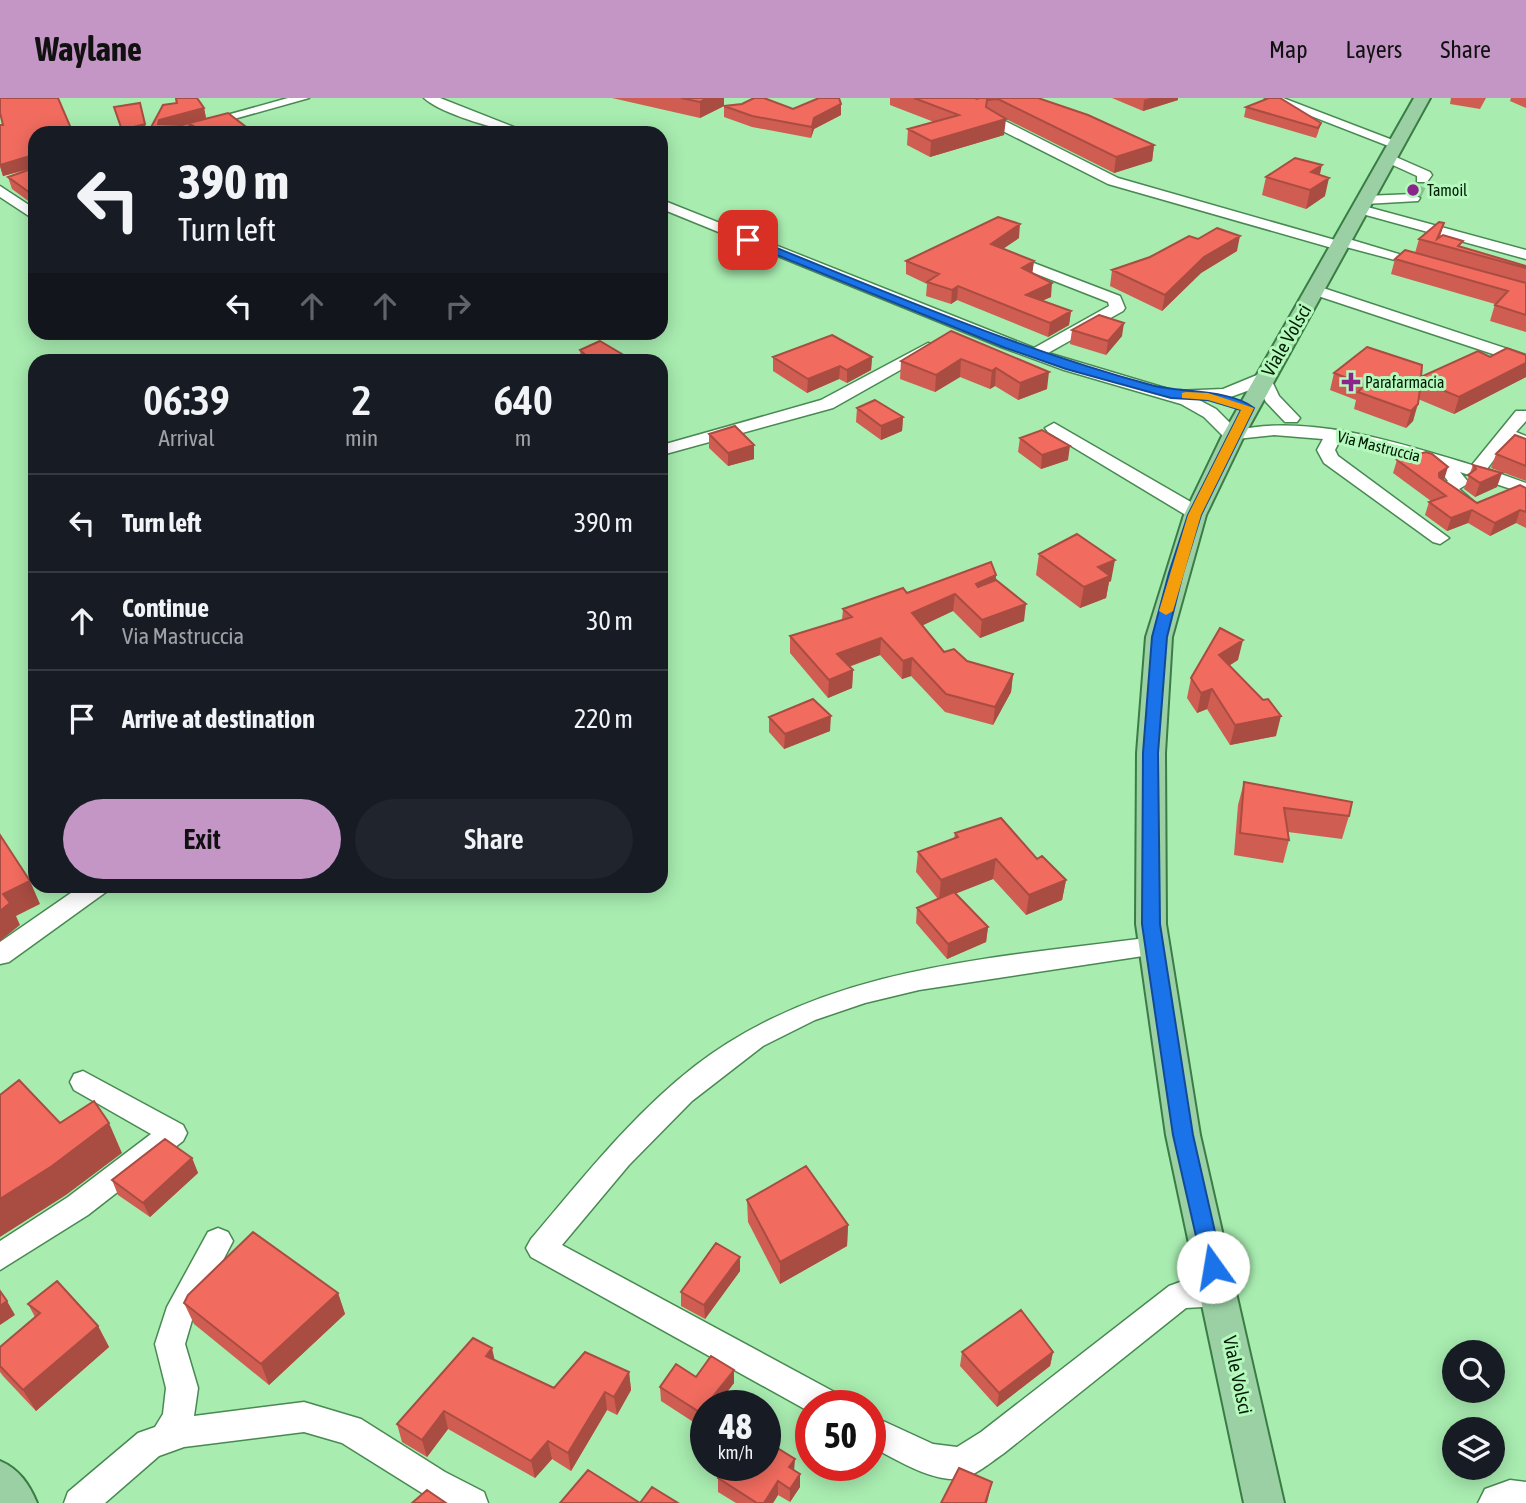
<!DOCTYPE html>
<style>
body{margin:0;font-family:"Asap Condensed",sans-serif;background:#20242c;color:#f1f3f6;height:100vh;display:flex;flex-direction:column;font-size:26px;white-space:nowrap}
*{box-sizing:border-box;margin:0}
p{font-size:23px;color:#9ea1a6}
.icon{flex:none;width:38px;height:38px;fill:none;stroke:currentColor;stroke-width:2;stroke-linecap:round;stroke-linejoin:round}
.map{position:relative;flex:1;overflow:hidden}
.details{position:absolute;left:28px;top:256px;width:640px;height:539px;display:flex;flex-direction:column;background:#171b24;border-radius:21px;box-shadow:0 4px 18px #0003}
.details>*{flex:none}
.banner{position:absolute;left:28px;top:28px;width:640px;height:214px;border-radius:21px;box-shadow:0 4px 18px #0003;background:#171b24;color:#f1f3f6;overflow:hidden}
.tools{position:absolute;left:1442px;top:1242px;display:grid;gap:14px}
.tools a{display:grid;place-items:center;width:63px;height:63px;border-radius:50%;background:#171b24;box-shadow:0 4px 18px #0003;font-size:35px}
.speed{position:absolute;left:690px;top:1292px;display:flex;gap:14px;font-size:35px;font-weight:700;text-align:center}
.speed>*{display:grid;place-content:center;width:91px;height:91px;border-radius:50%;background:#171b24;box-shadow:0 4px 18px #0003;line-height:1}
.speed small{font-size:18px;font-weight:400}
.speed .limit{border:10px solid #d22;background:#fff;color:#111}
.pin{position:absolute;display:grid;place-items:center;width:60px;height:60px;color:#fff;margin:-30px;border-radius:14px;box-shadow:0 4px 10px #0006}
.me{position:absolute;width:77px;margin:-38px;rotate:347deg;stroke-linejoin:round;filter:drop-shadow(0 0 5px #0008)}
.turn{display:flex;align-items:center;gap:24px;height:147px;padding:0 35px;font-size:32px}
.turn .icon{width:91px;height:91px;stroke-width:2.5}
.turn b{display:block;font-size:49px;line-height:60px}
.lanes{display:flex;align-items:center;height:66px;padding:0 35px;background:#0003;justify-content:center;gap:35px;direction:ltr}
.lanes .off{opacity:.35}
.eta{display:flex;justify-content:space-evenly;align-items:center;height:119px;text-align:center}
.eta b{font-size:42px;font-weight:600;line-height:49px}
.cta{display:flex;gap:14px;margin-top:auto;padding:14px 35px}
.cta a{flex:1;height:80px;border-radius:42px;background:#c396c6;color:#111;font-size:28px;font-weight:600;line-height:80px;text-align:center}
.cta a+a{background:#20242c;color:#f1f3f6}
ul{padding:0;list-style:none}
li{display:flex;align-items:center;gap:21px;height:98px;padding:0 35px;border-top:2px solid #363941}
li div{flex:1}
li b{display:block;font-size:26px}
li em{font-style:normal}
header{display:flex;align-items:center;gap:42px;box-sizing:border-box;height:98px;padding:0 35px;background:#c396c6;color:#111}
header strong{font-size:33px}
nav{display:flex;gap:38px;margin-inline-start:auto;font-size:24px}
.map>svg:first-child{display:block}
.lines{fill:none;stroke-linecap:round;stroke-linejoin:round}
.minor-tunnel{stroke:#87c28e;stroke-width:14;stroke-dasharray:14 7;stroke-linecap:butt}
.minor-casing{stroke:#488952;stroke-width:3}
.major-casing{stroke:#397d45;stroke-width:4}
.minor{fill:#fff;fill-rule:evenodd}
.major{fill:#9ad0a4;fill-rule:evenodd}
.wall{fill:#cf5d52}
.shaded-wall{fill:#a94c42}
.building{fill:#f16c5f;stroke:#a94c42;stroke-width:2}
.route{fill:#1a73e8;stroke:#114b97;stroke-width:2}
.slow{fill:#f59e0b}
.poi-dot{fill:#8b258c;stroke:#b5f9bd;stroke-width:2.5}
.labels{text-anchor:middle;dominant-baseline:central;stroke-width:6;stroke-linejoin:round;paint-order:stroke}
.far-poi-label{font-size:16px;fill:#021c06;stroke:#b5f9bd;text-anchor:start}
.far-street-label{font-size:16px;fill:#021c06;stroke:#b5f9bd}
.street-label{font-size:19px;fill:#021c06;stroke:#b5f9bd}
</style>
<header>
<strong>Waylane</strong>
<nav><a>Map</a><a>Layers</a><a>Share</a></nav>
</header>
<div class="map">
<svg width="1526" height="1405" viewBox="0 0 1526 1405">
<rect width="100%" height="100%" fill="#a8ecb0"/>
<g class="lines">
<path class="minor-tunnel" d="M1413 100 1422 81"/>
<defs>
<path id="minor" d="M288 0H309L184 35H162Z
M424 0H440L529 35C505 35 441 16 424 0Z
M1265 0H1283L1403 46 1391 49Z
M987 19H997L1118 80 1335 142 1342 139 1432 166 1425 170 1346 149 1339 152 1108 86 987 25Z
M1389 56 1430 74 1432 77 1427 84H1417V78L1384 63 1382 60Z
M0 88 35 111V122L0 99Z
M1413 96 1420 100 1418 103 1365 106 1358 102 1365 98Z
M662 102 1034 250 1109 208 1108 204 1003 163V157H1013L1120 198 1125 210 1123 213 1048 255 1175 293 1223 291 1257 277H1269L1279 298 1300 320 1297 324H1285L1266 304 1258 289 1225 301 1199 302 1216 311 1237 332C1312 316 1400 345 1472 367L1516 313H1526V323L1516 334 1526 338V349L1508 343 1487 371 1526 385V396L1460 374 1469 385 1459 391 1473 403 1464 409 1436 390 1448 383 1436 368 1339 344 1335 352 1338 358 1449 440 1440 446 1433 444 1324 365 1317 352 1323 341 1274 337 1227 342 1204 319 1181 306 1064 272 1001 249 662 111Z
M1360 107 1526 152V161L1355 114 1353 111Z
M1314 187 1526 257V267L1309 195V189Z
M928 245 934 247V253L833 310 662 357V347L821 302Z
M1054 325 1203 411 1205 415 1203 419H1189L1048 334 1045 330Z
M81 788H110L106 794 9 864 0 866V844Z
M1154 839 1163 841 1166 848 1163 855 919 892 865 905 815 922 763 948 692 1003 629 1067 562 1147 838 1296 843 1307H810V1314L531 1159 526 1150 531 1141C582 1081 632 1017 695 968 825 867 998 860 1154 839Z
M83 973 183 1027 187 1035 183 1043 88 1117 0 1172V1143L68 1099 151 1036 74 992 70 984 74 976Z
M218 1130 228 1134 233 1143 192 1222 185 1246 198 1290 194 1318 304 1304 361 1321 445 1374 484 1394 488 1405H438L342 1345 304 1334 184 1349 159 1358 105 1405H64L68 1394 138 1335 155 1329 163 1316 166 1290 155 1246 167 1209 208 1134Z
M1219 1182 1230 1186 1234 1195 1230 1204 1219 1208 1186 1210 1003 1356C991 1364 974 1379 959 1381 929 1383 896 1361 870 1348V1317L933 1346 957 1349 981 1334 1169 1188 1180 1184Z
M1510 1382 1526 1384V1405H1478L1485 1391Z"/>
<path id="major" d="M1414 0H1430L1244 338 1206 417 1172 539 1165 655 1166 826 1200 1037 1284 1405H1244L1166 1037 1136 826 1137 655 1146 539 1184 417 1222 338Z
M0 1363C19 1371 29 1386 37 1405H0Z"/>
</defs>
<use href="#minor" class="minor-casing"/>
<use href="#major" class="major-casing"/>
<use href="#minor" class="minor"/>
<use href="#major" class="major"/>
</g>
<path class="wall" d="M175 0H197L204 10 206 20 228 15 254 35H148L176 5Z
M612 0H724V8L793 11 841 17 814 31 811 40 752 29 724 19V8L700 20Z
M890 0H1038L1154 47 1152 63 1114 75 1004 20V37L930 59 907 47 908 31 934 24 890 7Z
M1112 0H1178V2L1143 13Z
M1451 0H1486L1480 11 1450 6Z
M1511 0H1526V10L1510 3Z
M1246 9 1321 25 1318 35 1316 40 1244 19Z
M0 27H3L35 35V108L12 91 8 79 34 70 3 78 0 69Z
M1320 77 1325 98 1306 111 1262 97 1266 79Z
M1444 125 1440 139 1461 149 1526 168V234L1490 223 1495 206 1391 176 1395 161 1415 155 1419 141Z
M1019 140 1003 151 1034 163 1032 175 1051 199 1042 202 1071 213 1069 227 1048 239 957 202 951 206 926 198 927 186 906 176V163Z
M1237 153 1201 175 1162 213 1110 188 1112 172Z
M1072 232 1122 238 1106 257 1070 246Z
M951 233 1047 291 1018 302 995 288 990 291 960 279 935 294 900 281 901 263Z
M580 252 632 262H581Z
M1526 257V279L1454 316 1418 301 1413 323 1406 330 1354 311 1356 302 1330 292 1334 275 1421 279 1490 259Z
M773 259H872L871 272 847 285 839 281 807 295 773 273Z
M857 310 903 319 902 333 881 342 856 324Z
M709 336 754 347V361L728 368 709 350Z
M1020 340 1068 362 1041 371 1018 354Z
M1526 341V383L1491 370 1496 356Z
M1397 362 1444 383 1477 405 1526 390V430L1516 425 1490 438 1468 425 1447 433 1425 417 1429 404 1431 403 1393 375Z
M1473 367 1497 389 1475 399 1464 391Z
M1039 456 1111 483 1109 484 1106 500 1080 510 1036 477Z
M996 477V482L1024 523 980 540 953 513 922 527 944 554 967 563 1013 576 1011 594 993 627 945 614 911 578 902 581 880 557 849 569 853 572 852 590 828 600 790 555V538L842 522 843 511 907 495Z
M1238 562 1229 567 1263 602 1276 638 1230 647 1207 611 1197 615 1187 600 1191 580Z
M769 619 830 633 784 651 769 634Z
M1244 684 1349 718 1342 741 1288 734 1289 742 1283 765 1234 757 1238 707Z
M955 735 1037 761 1066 782 1062 802 1026 817 993 781 955 796 988 829 986 844 947 861 916 825 917 810 938 801 916 774 918 754 954 741Z
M170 788H188L182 793Z
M192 1060 198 1075 150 1119 118 1097 112 1082Z
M747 1102 848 1127 847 1148 780 1186 748 1124Z
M740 1173 705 1221 681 1208V1194Z
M338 1195 345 1216 269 1287 194 1226 184 1205Z
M28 1206 98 1228 109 1249 36 1313 3 1278 0 1274V1249L35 1219Z
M962 1254H1053L1050 1268 997 1309 960 1268Z
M495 1262 554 1290 629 1274 631 1292 617 1317 607 1312 571 1373 552 1361 535 1380 448 1331 427 1359 402 1344 397 1326Z
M734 1272V1285L717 1307H705V1323L701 1329 661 1303 660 1289 696 1279Z
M755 1369 800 1376V1389L790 1404 778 1397 773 1405H736L718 1394V1380Z"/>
<path class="shaded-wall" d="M708 0H724V8L700 20V4Z
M1150 0H1178V2L1143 13 1144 2Z
M841 6V17L814 31 811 40 812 29 814 20Z
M204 10 206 20 161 32 158 26 159 22Z
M1006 21 1004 37 930 59 931 43Z
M145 26 147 35H123L122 32Z
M190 26 192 35H186Z
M1154 47 1152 63 1114 75 1116 59Z
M33 57 35 69 3 78 0 67Z
M1322 67 1318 85 1307 92 1311 74Z
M1329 80 1325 98 1306 111 1310 92Z
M1020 126 1019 140 989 160 991 146Z
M1240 138 1237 153 1201 175 1162 213 1165 197 1204 159Z
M1034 163 1032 177 1022 170Z
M1052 185 1051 199 1024 211 1026 197Z
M958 188 957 202 951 206 952 192Z
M1071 213 1069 227 1048 239 1050 225Z
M1124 225 1122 238 1106 257 1108 243Z
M872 259 871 272 847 285V272Z
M961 261 960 279 935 294 936 277Z
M1526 265V279L1454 316 1459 299Z
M840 268 839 281 807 295 808 281Z
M996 270 995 288 990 291 992 273Z
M1049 274 1047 291 1018 302 1020 285Z
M1418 306 1413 323 1406 330 1411 313Z
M665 314 666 330 662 332V316Z
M903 319 902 333 881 342V328Z
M754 347V361L728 368V355Z
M1070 348 1068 362 1041 371 1042 357Z
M1448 369 1444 382 1435 388 1439 375Z
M1502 375 1497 389 1475 399 1480 385Z
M1472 412 1468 425 1447 433 1451 420Z
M1520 412 1516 425 1490 438 1495 425Z
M1115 462 1111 483 1109 484 1106 500 1080 510 1084 489 1098 469Z
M996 477 994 494 974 504 976 486Z
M955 496 953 513 911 533 912 515Z
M1026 506 1024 523 980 540 982 522Z
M881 540 880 557 836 573 837 556Z
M1243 542 1238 562 1215 577 1219 557Z
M912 560 911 578 902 581 903 563Z
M853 572 852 590 828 600 829 582Z
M1013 576 1011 594 993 627 995 609Z
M1212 591 1207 611 1197 615 1201 595Z
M831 618 830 633 784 651 785 636Z
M1281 618 1276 638 1230 647 1235 627Z
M996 761 993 781 939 802 941 782Z
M1066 782 1062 802 1026 817 1029 797Z
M30 783 40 806 16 818 20 827 0 843V813L3 796Z
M180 788H188L182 793Z
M988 829 986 844 947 861 948 846Z
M109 1025 122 1055 66 1097 0 1139V1101Z
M192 1060 198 1075 150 1119 143 1105Z
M848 1127 847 1148 780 1186V1164Z
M740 1159V1173L705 1221 704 1207Z
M338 1195 345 1216 269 1287 261 1266Z
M7 1203 15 1217 0 1227V1208Z
M98 1228 109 1249 36 1313 23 1292Z
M492 1250 496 1268 486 1258Z
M1053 1254 1050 1268 997 1309 999 1295Z
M734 1272V1285L717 1307H706Z
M629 1274 631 1292 617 1317 614 1299Z
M605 1294 607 1312 571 1373 568 1355Z
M705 1309V1323L701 1329V1315Z
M444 1313 448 1331 427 1359 422 1342Z
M548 1343 552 1361 535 1380 531 1363Z
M795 1361 794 1374 789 1369Z
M800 1376V1389L790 1404V1391Z
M778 1383V1397L773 1405H764Z
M992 1384 987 1405H985Z"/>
<path class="building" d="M0 0H58L73 35H35V103L33 97 8 79 34 70 33 57 0 67V27H3L0 15Z
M176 0H197L204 10 159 22 158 26 182 27 228 15 254 35H205L190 26 186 35H148L163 7 177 5Z
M681 0H708L700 4Z
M754 0H764L793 11 819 0H839L841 6 814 20 812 29 752 18 724 8 742 6Z
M914 0H975L977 1 979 0H1038L1088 17 1154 47 1116 59 998 1 987 2 986 9 1006 21 931 43 908 31 959 17Z
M1269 0H1280L1321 25 1318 30 1246 9Z
M140 5 145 26 122 32 114 9Z
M1295 60 1322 67 1311 74 1329 80 1310 92 1266 79Z
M998 119 1020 126 991 146 1034 163 1022 170 1052 185 1026 197 1071 213 1050 225 958 188 952 192 927 184 939 176 906 163Z
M1439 124 1444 125 1437 141 1443 137 1463 143 1458 148 1526 168V170L1419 141Z
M1217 130 1240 138 1204 159 1165 197 1112 172 1150 159 1189 138 1198 141Z
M1405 152 1526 185V217L1495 207 1508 193 1395 161Z
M1099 217 1124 225 1108 243 1072 232Z
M951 233 1049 274 1020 285 996 270 992 273 961 261 936 277 901 263Z
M832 237 872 259 847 272 840 268 808 281 773 259Z
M600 243 632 262H591L580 252Z
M1367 249 1422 267 1421 279 1478 253 1490 259 1507 250 1526 257V265L1459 299 1421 283 1418 306 1411 313 1358 294 1365 287 1334 275Z
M875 302 903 319 881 328 857 310Z
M735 328 754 347 728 355 709 336Z
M1042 332 1070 348 1042 357 1020 340Z
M1515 337 1526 341V368L1496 356Z
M1426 354 1432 356 1448 369 1439 375V379L1477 405 1520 387 1526 390V414L1520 412 1495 425 1472 412 1451 420 1429 404 1446 398 1397 362Z
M1473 367 1502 375 1480 385 1468 377 1476 371Z
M1077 436 1115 462 1098 469 1110 478 1084 489 1039 456Z
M991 464 996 477 976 486 978 489 996 482 1026 506 982 522 955 496 912 515 944 554 954 551 967 563 1013 576 995 609 946 596 912 560 903 563 881 540 837 556 853 572 829 582 790 538 852 519 843 511 903 490 907 495Z
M1220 530 1243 542 1219 557 1263 602 1268 601 1281 618 1235 627 1212 591 1201 595 1191 580Z
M813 601 831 618 785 636 769 619Z
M1244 684 1352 704 1349 718 1284 710 1289 742 1240 735Z
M1001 720 1037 761 1042 758 1066 782 1029 797 996 761 941 782 918 754 958 739 955 735Z
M0 737 30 783 3 796 10 805 0 813Z
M954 794 988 829 948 846 917 810Z
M19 982 60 1025 94 1003 109 1025 52 1068 0 1101V997Z
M165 1041 192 1060 143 1105 112 1082Z
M806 1068 848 1127 780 1164 747 1102Z
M253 1134 338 1195 261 1266 184 1205 188 1197Z
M716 1145 740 1159 704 1207 681 1194Z
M57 1183 98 1228 23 1292 0 1268V1249L40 1215 28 1206Z
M0 1193 7 1203 0 1208Z
M1021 1212 1053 1254 999 1295 962 1254Z
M473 1240 492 1250 486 1258 554 1290 585 1254 629 1274 614 1299 605 1294 568 1355 548 1343 531 1363 444 1313 422 1342 397 1326Z
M711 1258 734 1272 706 1307H705L701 1315 660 1289 676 1266 696 1279Z
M771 1346 795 1361 789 1369 800 1376 790 1391 778 1383 764 1405H757L718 1380 727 1367H752L755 1369 757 1367H765V1355Z
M959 1370 992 1384 985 1405H941Z
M588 1372 640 1405 652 1389 678 1405H560Z
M427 1392 446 1405H412Z"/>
<path class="route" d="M745 140H752C884 193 1014 250 1151 287 1180 295 1230 291 1254 310L1201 417 1183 475 1167 539 1158 655 1160 826 1193 1037 1223 1169 1220 1175 1213 1178 1206 1175 1203 1169 1173 1037 1142 826 1143 655 1152 539 1169 475 1188 417 1241 312 1208 302 1171 300 1066 271 1003 249 745 144Z"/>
<path class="slow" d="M1186 294 1208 295 1254 310 1201 417 1173 513 1166 517 1159 513 1188 417 1241 312 1208 302 1182 300V295Z"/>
<g class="poi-dot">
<circle cx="1413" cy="92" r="7"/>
<path d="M1347.5 273.5h7v7h7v7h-7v7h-7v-7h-7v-7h7z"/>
</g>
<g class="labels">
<g class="far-poi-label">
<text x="1427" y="92">Tamoil</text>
<text x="1365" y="284">Parafarmacia</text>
</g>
<g class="far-street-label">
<text transform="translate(1379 348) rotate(14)">Via Mastruccia</text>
</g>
<g class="street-label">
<text transform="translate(1286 242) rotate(-60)">Viale Volsci</text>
<text transform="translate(1238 1277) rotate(78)">Viale Volsci</text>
</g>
</g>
</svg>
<div class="tools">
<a><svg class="icon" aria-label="search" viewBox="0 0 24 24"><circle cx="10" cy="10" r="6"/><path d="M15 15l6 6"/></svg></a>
<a><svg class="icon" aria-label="layers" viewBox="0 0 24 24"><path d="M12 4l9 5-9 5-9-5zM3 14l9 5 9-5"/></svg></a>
</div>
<div class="speed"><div>48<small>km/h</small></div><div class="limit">50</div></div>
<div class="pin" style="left:748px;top:142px;background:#d93025"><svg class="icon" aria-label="arrive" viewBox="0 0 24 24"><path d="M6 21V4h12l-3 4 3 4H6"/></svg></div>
<svg class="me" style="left:1213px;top:1169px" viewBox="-20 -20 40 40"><circle r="19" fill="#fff"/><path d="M0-13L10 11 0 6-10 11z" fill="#1a73e8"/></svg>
<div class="banner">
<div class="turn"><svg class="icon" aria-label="left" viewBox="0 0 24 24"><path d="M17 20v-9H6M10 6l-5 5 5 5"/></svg><div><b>390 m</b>Turn left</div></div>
<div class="lanes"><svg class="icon" aria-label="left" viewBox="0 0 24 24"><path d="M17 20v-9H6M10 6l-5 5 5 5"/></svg><svg class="icon off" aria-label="ahead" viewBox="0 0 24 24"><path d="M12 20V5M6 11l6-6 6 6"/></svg><svg class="icon off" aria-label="ahead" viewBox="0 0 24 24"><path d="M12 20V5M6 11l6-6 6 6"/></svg><svg class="icon off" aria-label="right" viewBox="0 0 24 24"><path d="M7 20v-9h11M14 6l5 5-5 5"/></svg></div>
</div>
<section class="details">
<div class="eta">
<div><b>06:39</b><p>Arrival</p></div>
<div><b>2</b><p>min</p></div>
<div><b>640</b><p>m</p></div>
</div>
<ul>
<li><svg class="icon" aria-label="left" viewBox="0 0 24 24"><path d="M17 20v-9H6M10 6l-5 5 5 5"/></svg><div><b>Turn left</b></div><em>390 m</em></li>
<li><svg class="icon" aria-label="ahead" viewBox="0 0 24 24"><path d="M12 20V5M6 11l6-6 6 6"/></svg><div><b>Continue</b><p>Via Mastruccia</p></div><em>30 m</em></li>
<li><svg class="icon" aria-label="arrive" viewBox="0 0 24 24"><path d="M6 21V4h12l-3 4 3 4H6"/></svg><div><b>Arrive at destination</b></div><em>220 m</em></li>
</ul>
<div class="cta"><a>Exit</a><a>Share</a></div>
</section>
</div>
